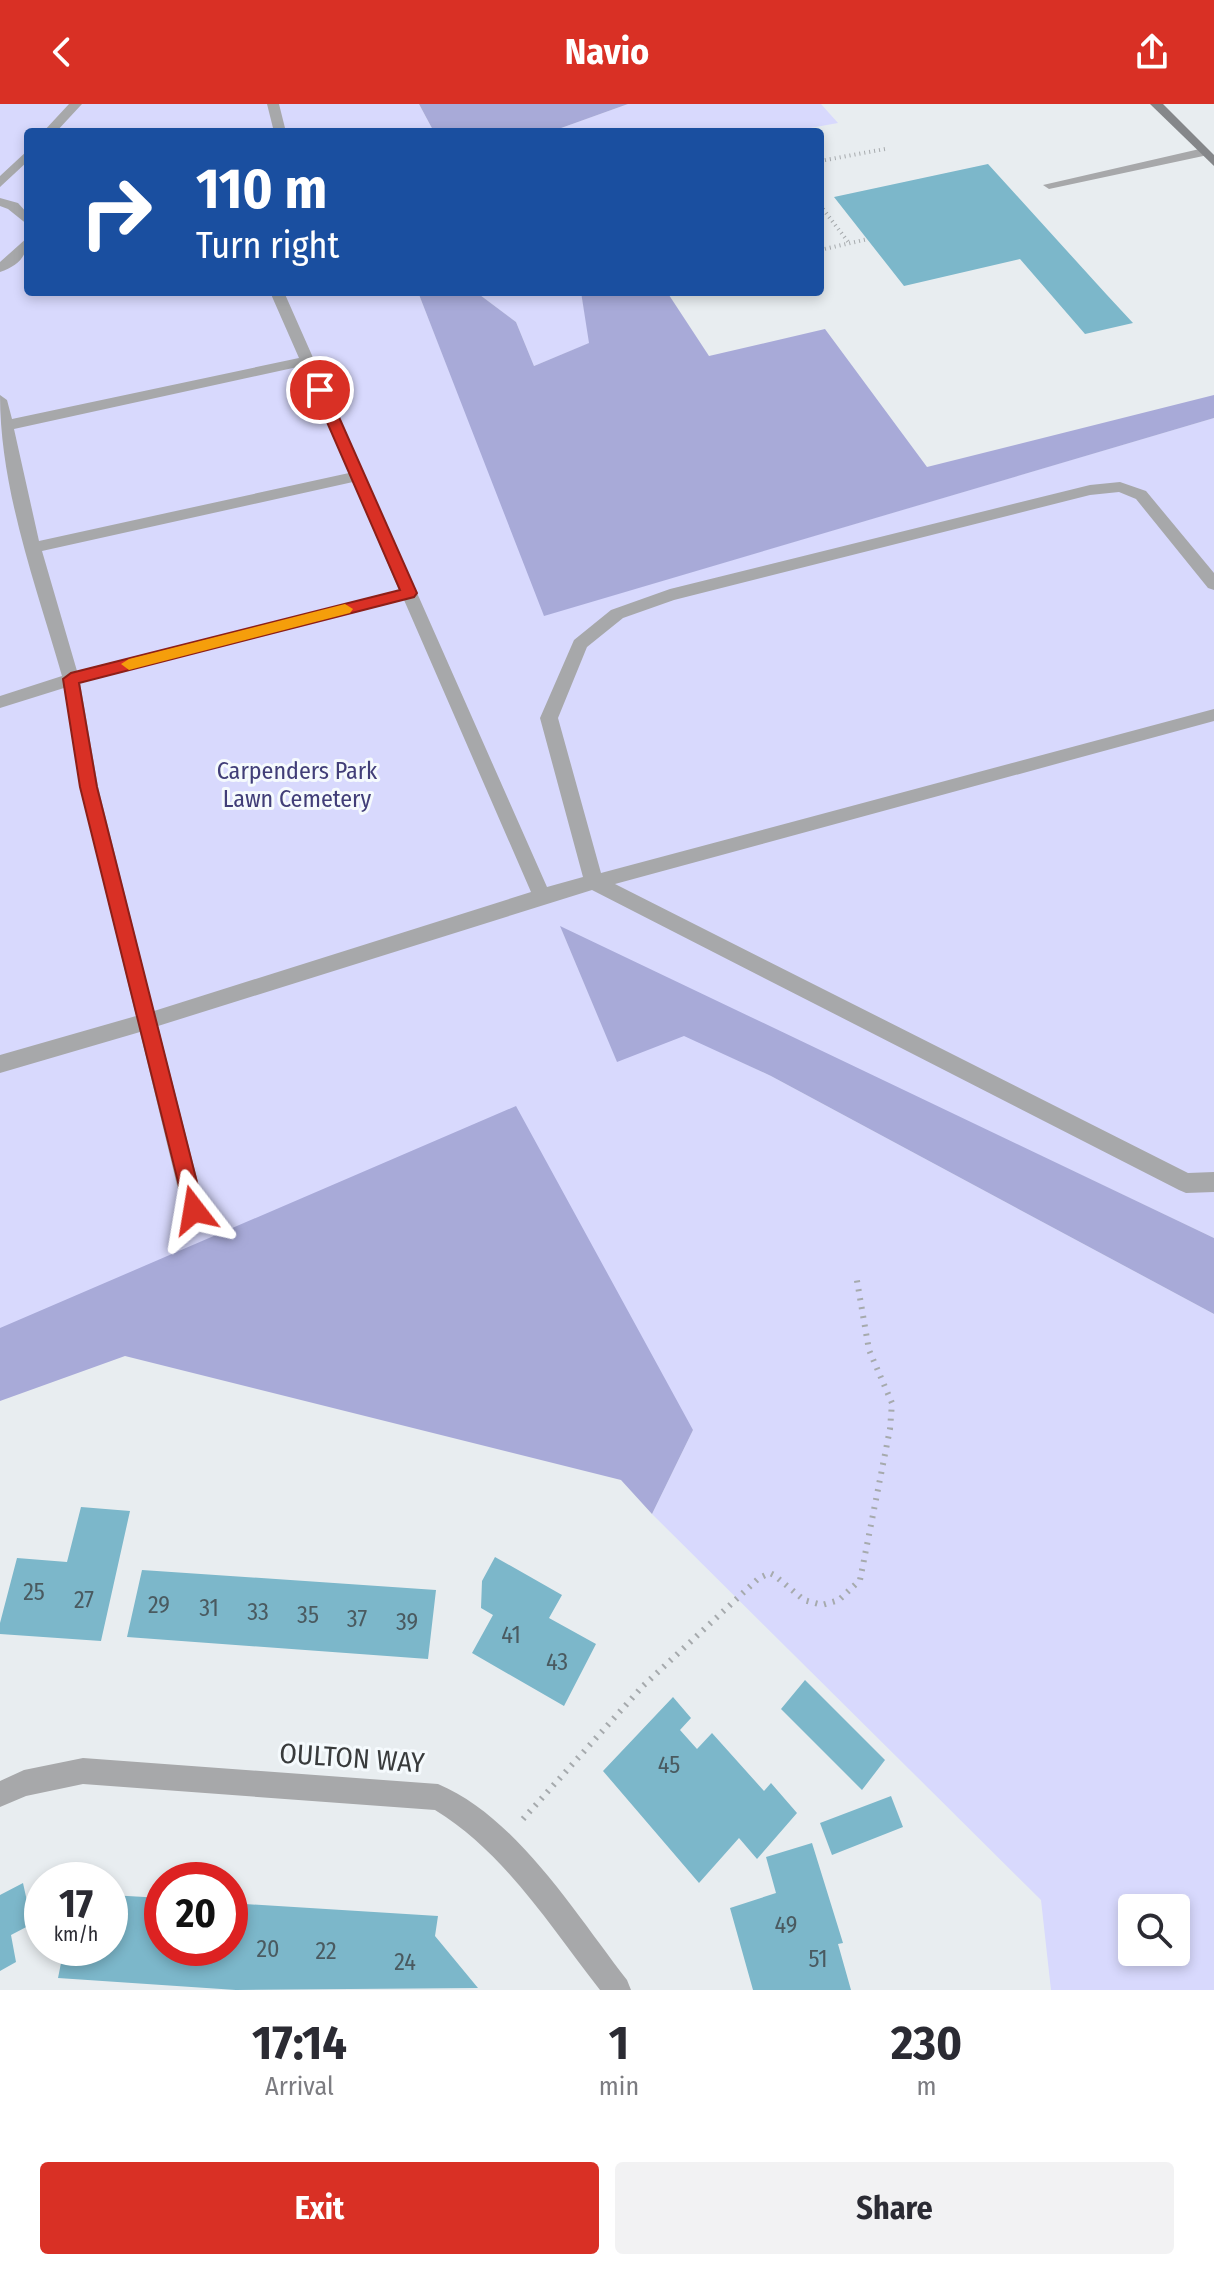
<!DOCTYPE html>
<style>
body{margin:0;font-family:"Fira Sans Condensed",sans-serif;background:#f2f2f3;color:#2b2b33;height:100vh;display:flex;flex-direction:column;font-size:30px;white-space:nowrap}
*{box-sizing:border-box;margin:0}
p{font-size:26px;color:#7c7c81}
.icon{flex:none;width:44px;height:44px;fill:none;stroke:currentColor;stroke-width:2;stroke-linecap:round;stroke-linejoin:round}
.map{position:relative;height:1886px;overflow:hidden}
.sheet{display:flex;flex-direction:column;background:#fff;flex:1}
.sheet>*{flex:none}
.top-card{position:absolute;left:24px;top:24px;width:800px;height:168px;border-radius:8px;box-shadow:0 4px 12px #0003;background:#1a4fa0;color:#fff;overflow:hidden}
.fabs{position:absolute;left:1118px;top:1790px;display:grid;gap:16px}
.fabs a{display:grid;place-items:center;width:72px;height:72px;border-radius:8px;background:#fff;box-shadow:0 4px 12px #0003;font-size:40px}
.speed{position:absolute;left:24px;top:1758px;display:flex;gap:16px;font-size:40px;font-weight:700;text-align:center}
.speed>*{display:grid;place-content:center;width:104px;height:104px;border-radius:50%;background:#fff;box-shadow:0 4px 12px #0003;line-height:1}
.speed small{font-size:20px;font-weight:400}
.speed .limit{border:12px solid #d22;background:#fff;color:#111}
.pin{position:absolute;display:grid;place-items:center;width:68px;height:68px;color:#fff;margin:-34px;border:4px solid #fff;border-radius:50%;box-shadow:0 2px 8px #0007}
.me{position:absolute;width:88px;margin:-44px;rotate:346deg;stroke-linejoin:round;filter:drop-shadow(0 0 6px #0008)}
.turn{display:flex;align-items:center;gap:28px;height:168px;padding:0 40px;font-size:36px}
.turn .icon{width:104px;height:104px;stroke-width:2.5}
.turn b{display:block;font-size:56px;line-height:68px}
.eta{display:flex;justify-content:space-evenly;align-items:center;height:136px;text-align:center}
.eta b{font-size:48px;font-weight:700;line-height:56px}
.cta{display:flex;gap:16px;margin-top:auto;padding:16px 40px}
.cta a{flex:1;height:92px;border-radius:8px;background:#d93025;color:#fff;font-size:32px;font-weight:700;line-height:92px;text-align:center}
.cta a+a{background:#f2f2f3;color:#2b2b33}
header{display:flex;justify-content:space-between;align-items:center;height:104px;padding:0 40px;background:#d93025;color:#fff;font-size:36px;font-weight:700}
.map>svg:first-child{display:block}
.green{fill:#d8d9fd;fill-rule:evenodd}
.forest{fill:#a8aad8}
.building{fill:#7cb7ca}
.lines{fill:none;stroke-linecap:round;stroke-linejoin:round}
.path-far1{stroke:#a6aaad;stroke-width:4;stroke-dasharray:1 4;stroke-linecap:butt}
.path{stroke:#a6aaad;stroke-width:6;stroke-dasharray:2 7;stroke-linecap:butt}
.service{fill:#a7a8aa;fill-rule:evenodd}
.minor{fill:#a7a8aa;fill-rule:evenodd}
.secondary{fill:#85878a;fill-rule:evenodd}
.route{fill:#d93025;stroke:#8d1f18;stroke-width:2}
.slow{fill:#f59e0b}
.labels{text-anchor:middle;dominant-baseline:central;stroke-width:6;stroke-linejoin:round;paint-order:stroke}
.park-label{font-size:24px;fill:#413e78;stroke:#f5fafd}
.near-number-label{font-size:24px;fill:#4a5a60}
.near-street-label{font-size:28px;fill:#393b3c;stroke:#f5fafd}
</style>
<header><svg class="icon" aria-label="back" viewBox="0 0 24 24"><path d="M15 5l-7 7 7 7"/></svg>Navio<svg class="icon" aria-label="share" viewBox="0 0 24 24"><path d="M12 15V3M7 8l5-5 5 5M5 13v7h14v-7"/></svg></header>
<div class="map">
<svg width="1214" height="1886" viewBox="0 0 1214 1886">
<rect width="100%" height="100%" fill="#e8edf0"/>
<path class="green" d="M0 0H419L434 28H28V188H418L545 511 1214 314V1134L561 824 617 957 684 931 771 972 1214 1210V1886H1051L1041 1796 652 1410 693 1326 0 1224ZM1132 1804H1176V1848H1132Z
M628 0H821L838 19 788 28H550Z
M476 188H581L590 239 534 262 516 218Z"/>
<path class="forest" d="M419 0H628L550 28H434Z
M418 188H476L516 218 534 262 589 239 581 188H667L709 252 825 225 927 363 1214 291V314L544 512Z
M560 822 1214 1134V1210L771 972 684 932 617 958Z
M516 1002 693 1326 652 1410 621 1376 125 1252 0 1297V1224Z"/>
<path class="building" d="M988 60 1107 191 1133 219 1085 230 1020 155 904 182 834 93Z
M81 1403 130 1407 101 1537 0 1530V1519L17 1454 67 1458Z
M495 1453 562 1491 549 1514 596 1540 564 1602 472 1549 493 1511 481 1504 482 1477Z
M142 1466 436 1486 428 1555 127 1533Z
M805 1576 885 1656 862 1686 781 1605Z
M673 1593 691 1614 680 1626 697 1645 712 1629 764 1687 771 1679 797 1709 757 1755 739 1734 699 1779 603 1667Z
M891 1692 903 1723 832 1751 820 1719Z
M812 1739 843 1839 838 1840 851 1886H753L730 1804 776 1789 766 1753Z
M23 1779 32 1820 11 1831 16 1858 0 1867V1791Z
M110 1791 162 1794V1844H230V1799L438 1812 435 1832 478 1884 236 1886 58 1874 64 1844H110Z"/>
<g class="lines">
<path class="path-far1" d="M820 57 885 45
M820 101 849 139
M820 146 868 135"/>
<path class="path" d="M523 1715 643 1582 759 1474 770 1469 774 1471 804 1496 822 1501 839 1496 860 1476 890 1325 892 1299 869 1246 856 1171"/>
<path class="service" d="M69 0H82L56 28H43Z
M267 0H279L286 28H274Z
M1204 44 1210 48 1208 51 1049 85 1043 81Z
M28 46V57L0 83V72Z
M0 94 18 99 28 110V121L8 105 0 102Z
M28 133C28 152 18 162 0 168V158Z
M270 188H284L547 783 583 773 540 614 574 536 611 506 670 485 1090 381 1120 378 1146 387 1214 469V486L1208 484 1136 395 1119 388 1090 391 674 496 623 514 587 543 558 614 601 769 1214 605V617L615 780 1188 1069 1214 1068V1088L1186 1089 1179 1086 592 786 158 922 205 1106 202 1113 194 1116 186 1113 183 1106 140 928 0 969V951L136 912 80 683 64 584 0 604V592L62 572C36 481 0 386 0 291L7 296 12 315 299 254ZM302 262 349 369 39 437 14 325ZM353 378 399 486 77 567 42 447ZM404 496 531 788 154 907 98 683 80 579Z"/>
<path class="minor" d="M83 1654 438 1680C517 1713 576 1811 627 1876L631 1886H600C550 1822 505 1749 435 1706L83 1680 26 1692 0 1703V1677L24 1666Z"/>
<path class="secondary" d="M1150 0H1163L1214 51V62Z"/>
</g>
<path class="route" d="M320 282 327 286 417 489 414 493 79 579 97 683 204 1106 201 1112 194 1115 188 1112 185 1106 80 683 63 575 71 569 400 486 313 286Z"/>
<path class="slow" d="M345 500 353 505 350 509 129 566 121 560 129 555Z"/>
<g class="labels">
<g class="park-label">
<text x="297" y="667">Carpenders Park<tspan x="297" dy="28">Lawn Cemetery</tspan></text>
</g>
<g class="near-number-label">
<text x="34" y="1488">25</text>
<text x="84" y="1496">27</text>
<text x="159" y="1501">29</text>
<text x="209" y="1504">31</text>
<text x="258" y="1508">33</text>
<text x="308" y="1511">35</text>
<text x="357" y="1515">37</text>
<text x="407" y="1518">39</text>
<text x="511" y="1531">41</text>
<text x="557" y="1558">43</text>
<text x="669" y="1661">45</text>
<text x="786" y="1821">49</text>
<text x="268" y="1845">20</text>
<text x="326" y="1847">22</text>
<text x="818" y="1855">51</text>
<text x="405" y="1858">24</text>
</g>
<g class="near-street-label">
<text transform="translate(352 1654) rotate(4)">OULTON WAY</text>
</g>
</g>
</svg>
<div class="fabs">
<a><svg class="icon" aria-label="search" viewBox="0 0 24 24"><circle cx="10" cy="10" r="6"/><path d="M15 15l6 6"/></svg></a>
</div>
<div class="speed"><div>17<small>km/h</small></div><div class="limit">20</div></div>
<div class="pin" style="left:320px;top:286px;background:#d93025"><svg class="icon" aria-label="arrive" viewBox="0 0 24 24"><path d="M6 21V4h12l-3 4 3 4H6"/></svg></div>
<svg class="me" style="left:194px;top:1106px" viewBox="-20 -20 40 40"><path d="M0-17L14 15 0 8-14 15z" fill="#d93025" stroke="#fff" stroke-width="4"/></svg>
<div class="top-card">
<div class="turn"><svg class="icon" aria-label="right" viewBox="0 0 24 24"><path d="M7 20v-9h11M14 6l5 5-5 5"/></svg><div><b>110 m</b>Turn right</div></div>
</div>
</div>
<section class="sheet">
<div class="eta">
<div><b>17:14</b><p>Arrival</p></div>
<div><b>1</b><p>min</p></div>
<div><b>230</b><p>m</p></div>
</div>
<div class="cta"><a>Exit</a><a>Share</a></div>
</section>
